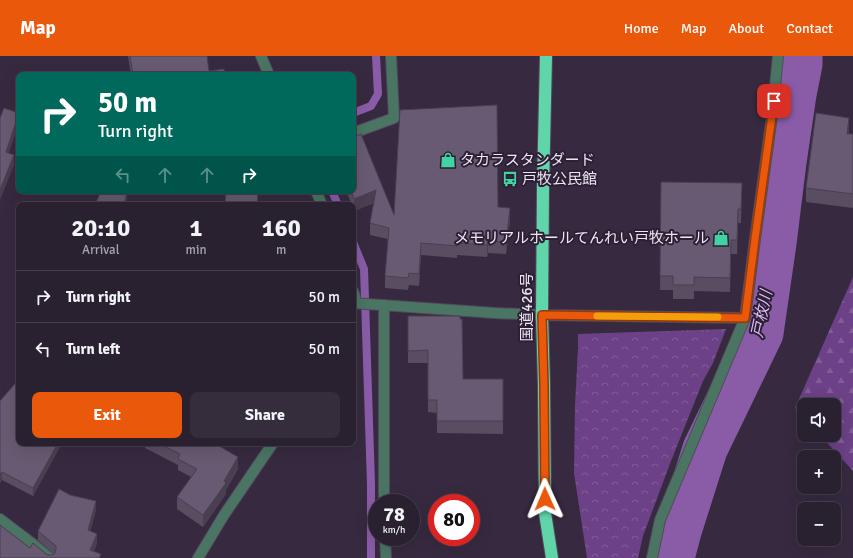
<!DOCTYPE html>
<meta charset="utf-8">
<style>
body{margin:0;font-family:Signika,"Noto Sans JP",sans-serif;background:#352d3c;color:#f1f3f6;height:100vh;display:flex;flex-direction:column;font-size:15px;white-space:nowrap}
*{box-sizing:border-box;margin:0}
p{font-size:13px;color:#a5a3ab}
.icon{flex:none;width:22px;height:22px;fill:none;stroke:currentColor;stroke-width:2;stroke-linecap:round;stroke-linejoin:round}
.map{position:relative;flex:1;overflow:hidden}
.side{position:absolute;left:16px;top:146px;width:340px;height:244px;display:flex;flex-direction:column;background:#292030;border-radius:8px;box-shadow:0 4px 16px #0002,0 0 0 1px #453e4c}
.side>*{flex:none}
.top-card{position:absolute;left:16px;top:16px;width:340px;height:122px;border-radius:8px;box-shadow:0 4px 16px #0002,0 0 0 1px #453e4c;background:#00695c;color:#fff;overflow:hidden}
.tools{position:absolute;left:797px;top:342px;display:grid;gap:8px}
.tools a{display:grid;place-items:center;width:44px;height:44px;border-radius:8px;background:#292030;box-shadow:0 4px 16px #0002,0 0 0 1px #453e4c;font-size:20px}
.speed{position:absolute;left:368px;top:438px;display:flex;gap:8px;font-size:20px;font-weight:700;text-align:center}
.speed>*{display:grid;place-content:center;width:52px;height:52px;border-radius:50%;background:#292030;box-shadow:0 4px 16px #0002,0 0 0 1px #453e4c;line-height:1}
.speed small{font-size:10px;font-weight:400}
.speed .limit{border:6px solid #d22;background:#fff;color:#111}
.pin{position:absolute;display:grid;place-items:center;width:34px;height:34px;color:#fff;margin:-17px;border-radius:8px;box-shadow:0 2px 6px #0006}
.me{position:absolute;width:44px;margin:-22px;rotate:359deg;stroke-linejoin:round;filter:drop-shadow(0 0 3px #0008)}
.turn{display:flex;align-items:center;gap:14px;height:84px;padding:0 16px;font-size:18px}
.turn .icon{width:52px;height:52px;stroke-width:2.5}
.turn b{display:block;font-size:28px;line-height:34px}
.lanes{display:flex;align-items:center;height:38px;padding:0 16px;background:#0003;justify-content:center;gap:20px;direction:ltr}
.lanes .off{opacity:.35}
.eta{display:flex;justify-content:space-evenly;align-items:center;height:68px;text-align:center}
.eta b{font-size:24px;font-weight:700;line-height:28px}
.action{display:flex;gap:8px;margin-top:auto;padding:8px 16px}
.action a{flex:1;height:46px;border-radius:8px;background:#ea580c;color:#fff;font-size:16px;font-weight:700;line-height:46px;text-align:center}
.action a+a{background:#352d3c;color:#f1f3f6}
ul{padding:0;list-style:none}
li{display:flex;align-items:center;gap:12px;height:52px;padding:0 16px;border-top:1px solid #453e4c}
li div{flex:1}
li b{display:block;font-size:15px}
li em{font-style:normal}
header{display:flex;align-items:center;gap:24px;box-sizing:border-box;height:56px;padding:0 20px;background:#ea580c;color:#fff}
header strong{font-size:19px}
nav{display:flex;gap:22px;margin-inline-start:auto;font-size:14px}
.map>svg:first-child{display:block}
.forest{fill:url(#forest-firs)}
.park{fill:url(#park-crowns)}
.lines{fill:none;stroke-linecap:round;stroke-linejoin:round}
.stream{stroke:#8a5ca8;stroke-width:8}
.river{stroke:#8a5ca8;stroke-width:45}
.minor-casing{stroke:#54485c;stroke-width:12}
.highway-casing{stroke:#54485c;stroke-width:14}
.minor{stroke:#4a7563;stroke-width:10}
.highway{stroke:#60d5a9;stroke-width:12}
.wall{fill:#594d62}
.shaded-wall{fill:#493f50}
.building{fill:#685a72;stroke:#493f50}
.route-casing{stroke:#983908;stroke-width:10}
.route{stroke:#ea580c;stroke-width:7}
.slow{stroke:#f59e0b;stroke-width:7}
.labels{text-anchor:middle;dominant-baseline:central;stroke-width:4;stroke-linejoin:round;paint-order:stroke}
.poi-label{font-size:15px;fill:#ece4f2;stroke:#2c2035;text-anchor:start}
.street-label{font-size:15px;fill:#ece4f2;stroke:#2c2035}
.water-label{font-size:16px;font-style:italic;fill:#debaf8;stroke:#2c2035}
</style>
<header>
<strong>Map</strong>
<nav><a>Home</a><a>Map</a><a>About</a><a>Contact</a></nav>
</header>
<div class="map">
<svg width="853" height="502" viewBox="0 0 853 502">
<defs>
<pattern id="forest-firs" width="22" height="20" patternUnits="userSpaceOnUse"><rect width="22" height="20" fill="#6c4187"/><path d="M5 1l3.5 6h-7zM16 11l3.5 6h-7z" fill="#815c98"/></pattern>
<pattern id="park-crowns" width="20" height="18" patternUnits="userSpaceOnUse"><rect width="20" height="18" fill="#6c4187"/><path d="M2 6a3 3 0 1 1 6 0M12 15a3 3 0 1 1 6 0" fill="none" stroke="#815c98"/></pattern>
</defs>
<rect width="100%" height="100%" fill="#372a40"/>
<path class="forest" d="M853 221V415L820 379H834V349H804V361L795 352Z"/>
<path class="park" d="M726 273 713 307 703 325 671 405 643 480 638 502H587L574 417 575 349 578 293V278Z"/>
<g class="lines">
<path class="stream" d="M353 57 371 50 378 38 376 0
M332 135 338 149
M353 186 364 213 371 428V502"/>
<path class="river" d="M672 502 679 475 705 393 761 277 774 187 784 106 794 38 800 8V0"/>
<defs>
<path id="minor" d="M261 0 269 19
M353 77 394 62 391 0
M316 135 322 149
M353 235 355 241 353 245
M353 247 495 257 542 259 745 262
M384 249V447
M0 463 33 488 50 502
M385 481 386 502
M198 502 224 459 273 387
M652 502 660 464 745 262 755 183 772 60 778 0"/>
<path id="highway" d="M546 0 543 132 542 259 544 329 545 457 552 502"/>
</defs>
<use href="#minor" class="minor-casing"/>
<use href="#highway" class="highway-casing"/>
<use href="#minor" class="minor"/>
<use href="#highway" class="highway"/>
</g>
<path class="wall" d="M128 0H207L209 15 225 19H131Z
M849 76V78H853V152L806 146V132Z
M353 81 394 159 498 151 510 164 506 198 488 197 487 201 457 199V202L421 199 419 230 409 229 408 234 385 232V220L388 183 370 179V167L374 147 354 155 353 152V149H352L346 135H353Z
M661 126 742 127 741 167H738L737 198H731L730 236 694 235V243H673V234H660Z
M408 260 463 323H503V378L437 377V357L428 356V307H408Z
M0 345 19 387H62L33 440 2 424 0 427Z
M145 387H214L238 413 226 434V438L203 471 177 453V441L191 421 178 414V409L145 392Z
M96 454 90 475 97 487 94 495 101 502H0L30 492 49 499H53L54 498 38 484V475Z"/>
<path class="shaded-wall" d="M19 57V67L6 106V96Z
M849 62V76L847 92V78Z
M14 99V109L0 144V134Z
M376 134V146L354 155V143Z
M127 135H128L126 149 125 145Z
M510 152V164L506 198V186Z
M488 185V197L487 201V189Z
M421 187V199L419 230V218Z
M58 387H62L33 440V432Z
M238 401V413L226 434V438L203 471V459Z
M2 416V424L0 427V418Z
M96 445V454L88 484V474Z
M97 478V487L91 502 90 494Z"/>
<path class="building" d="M130 0H207L209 15 224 13 225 19H133Z
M497 49 498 151 510 152 506 186 488 185 487 189 457 187V190L421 187 419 218 409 217 408 222 385 220 389 172 370 167 376 134 354 143 351 135H353V81L361 78 394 159 400 54Z
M4 52 19 57 6 96 14 99 0 134V62Z
M816 57 849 62 847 78H853V138L806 132Z
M661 126 742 127 741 153H738L737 184H731L730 222 694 221V229H673V220H660Z
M101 135H127L125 145 135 149H95Z
M226 135H258L257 149H225Z
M408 260H460V263H462L463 323H503V365H437V344H428V294L408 295Z
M19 323V387H58L33 432 2 416 0 418V345Z
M158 387H214L238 401 224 425 226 427 203 459 177 441 197 413 178 403 180 398Z
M59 433 70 439 96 445 88 474 97 478 90 494 101 498 99 502H0V469L30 492 33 487 46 498 49 499H53L55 497 56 493V490L38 475Z"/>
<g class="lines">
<defs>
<path id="route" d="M545 443 544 329 542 259 745 262 755 183 774 45"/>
</defs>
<use href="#route" class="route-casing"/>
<use href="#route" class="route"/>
<path class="slow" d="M597 260 718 261"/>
</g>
<defs>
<symbol id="shop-bare" viewBox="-9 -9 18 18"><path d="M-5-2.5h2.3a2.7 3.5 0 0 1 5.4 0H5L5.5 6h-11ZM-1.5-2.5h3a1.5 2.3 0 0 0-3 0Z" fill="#40d4a2" stroke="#2c2035" stroke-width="2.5" paint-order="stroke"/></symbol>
<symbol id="bus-bare" viewBox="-9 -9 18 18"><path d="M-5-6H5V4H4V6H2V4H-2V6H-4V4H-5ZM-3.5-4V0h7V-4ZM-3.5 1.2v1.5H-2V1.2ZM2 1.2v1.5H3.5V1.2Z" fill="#40d4a2" stroke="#2c2035" stroke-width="2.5" paint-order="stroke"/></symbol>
</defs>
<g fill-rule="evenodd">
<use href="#shop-bare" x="437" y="93" width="22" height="22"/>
<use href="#bus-bare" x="499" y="112" width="22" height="22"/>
<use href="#shop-bare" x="710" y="171" width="22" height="22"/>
</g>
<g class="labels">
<g class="poi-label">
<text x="460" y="104">タカラスタンダード</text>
<text x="522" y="123">戸牧公民館</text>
<text x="709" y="182" text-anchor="end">メモリアルホールてんれい戸牧ホール</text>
</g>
<g class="street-label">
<text transform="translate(527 251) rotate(-90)">国道426号</text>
</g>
<g class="water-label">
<text transform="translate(762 258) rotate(-78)">戸枚川</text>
</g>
</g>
</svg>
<div class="tools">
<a><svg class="icon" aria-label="sound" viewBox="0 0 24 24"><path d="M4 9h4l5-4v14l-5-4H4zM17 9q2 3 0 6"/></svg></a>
<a>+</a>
<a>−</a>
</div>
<div class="speed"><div>78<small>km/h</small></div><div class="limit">80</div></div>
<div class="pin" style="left:774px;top:45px;background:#d93025"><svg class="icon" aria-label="arrive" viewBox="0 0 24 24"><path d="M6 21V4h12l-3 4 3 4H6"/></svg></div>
<svg class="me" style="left:545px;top:443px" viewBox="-20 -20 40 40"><path d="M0-17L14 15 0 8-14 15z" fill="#ea580c" stroke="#fff" stroke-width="4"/></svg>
<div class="top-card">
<div class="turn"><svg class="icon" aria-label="right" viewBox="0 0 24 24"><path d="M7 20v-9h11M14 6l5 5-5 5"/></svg><div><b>50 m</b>Turn right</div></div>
<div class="lanes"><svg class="icon off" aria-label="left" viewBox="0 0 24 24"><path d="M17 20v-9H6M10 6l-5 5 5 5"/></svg><svg class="icon off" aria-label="ahead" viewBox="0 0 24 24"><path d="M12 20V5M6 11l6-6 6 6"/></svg><svg class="icon off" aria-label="ahead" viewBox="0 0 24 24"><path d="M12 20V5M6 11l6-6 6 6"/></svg><svg class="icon" aria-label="right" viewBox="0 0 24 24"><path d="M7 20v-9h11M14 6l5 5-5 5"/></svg></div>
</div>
<section class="side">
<div class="eta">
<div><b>20:10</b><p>Arrival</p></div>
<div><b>1</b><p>min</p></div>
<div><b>160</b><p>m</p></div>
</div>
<ul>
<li><svg class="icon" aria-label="right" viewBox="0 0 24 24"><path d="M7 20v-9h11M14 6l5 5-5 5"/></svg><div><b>Turn right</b></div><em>50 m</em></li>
<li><svg class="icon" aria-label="left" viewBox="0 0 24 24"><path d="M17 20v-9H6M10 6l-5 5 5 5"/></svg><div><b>Turn left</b></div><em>50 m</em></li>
</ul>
<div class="action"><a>Exit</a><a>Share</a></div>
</section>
</div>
